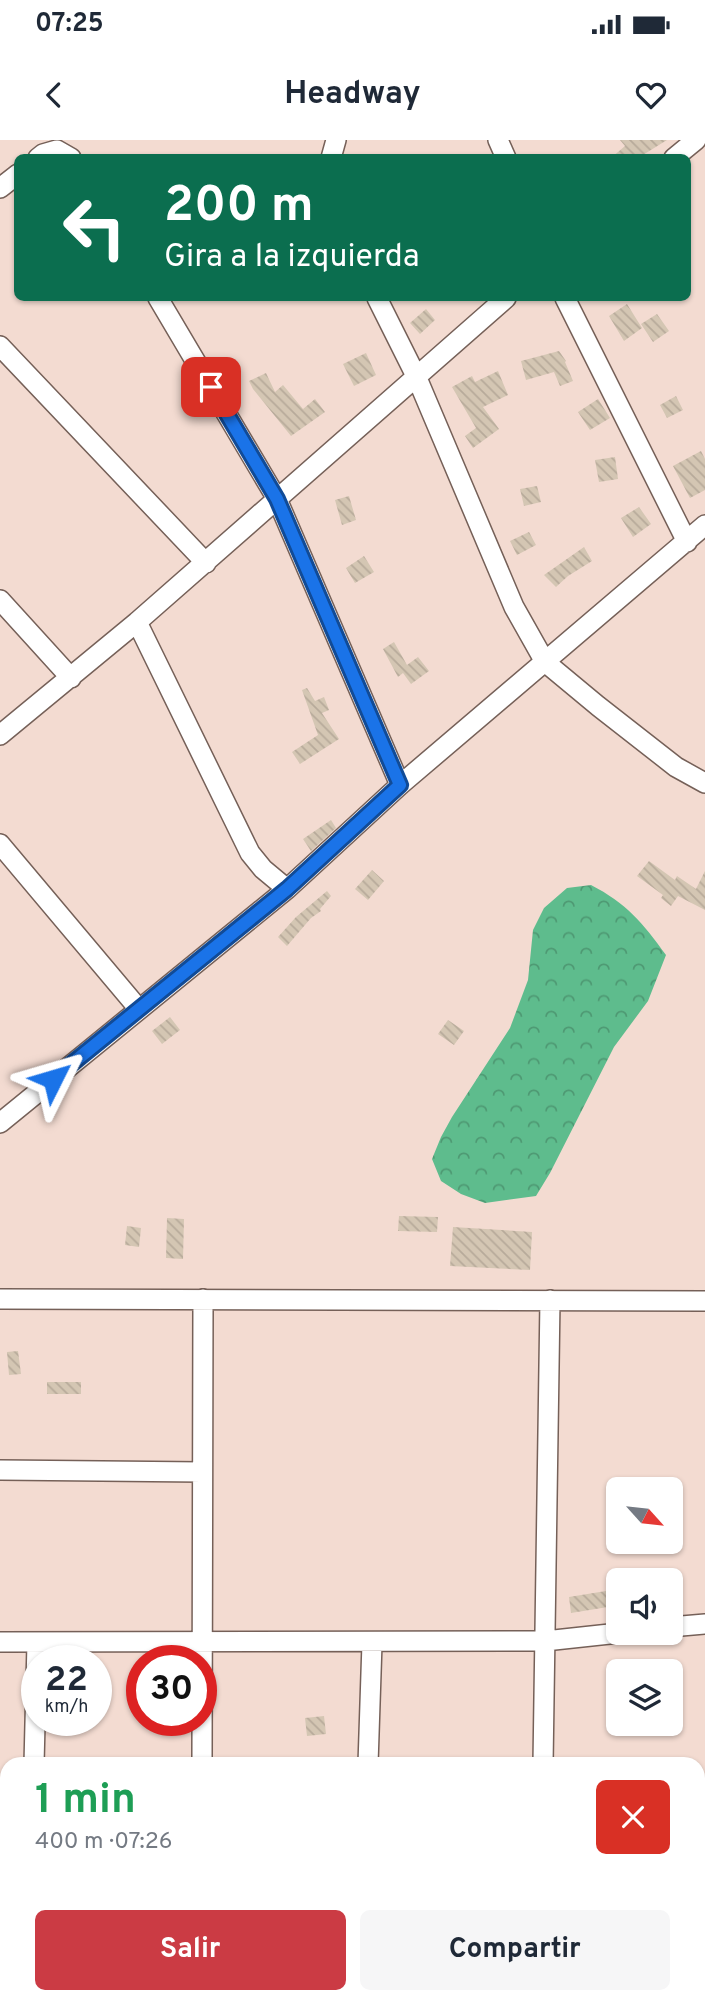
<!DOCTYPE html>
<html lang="es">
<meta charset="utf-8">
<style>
body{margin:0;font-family:Overpass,sans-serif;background:#f6f6f7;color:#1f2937;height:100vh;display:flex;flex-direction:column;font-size:26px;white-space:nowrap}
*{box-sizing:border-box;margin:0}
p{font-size:23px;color:#747a83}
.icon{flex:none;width:38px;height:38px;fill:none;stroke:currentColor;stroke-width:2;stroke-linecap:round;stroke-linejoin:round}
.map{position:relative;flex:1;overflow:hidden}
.details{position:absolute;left:0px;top:1617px;width:705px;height:247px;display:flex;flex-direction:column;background:#fff;border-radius:21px 21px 0 0;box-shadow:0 2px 5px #0004}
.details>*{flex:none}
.hud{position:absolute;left:14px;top:14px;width:677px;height:147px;border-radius:10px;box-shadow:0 2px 5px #0004;background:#0b6e4f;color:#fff;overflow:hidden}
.needle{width:46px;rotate:117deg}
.tools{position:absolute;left:606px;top:1337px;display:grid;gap:14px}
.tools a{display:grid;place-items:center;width:77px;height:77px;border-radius:10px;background:#fff;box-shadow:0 2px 5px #0004;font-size:35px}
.speed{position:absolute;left:21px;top:1505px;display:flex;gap:14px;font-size:35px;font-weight:700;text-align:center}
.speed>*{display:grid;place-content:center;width:91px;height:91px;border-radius:50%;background:#fff;box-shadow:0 2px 5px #0004;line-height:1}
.speed small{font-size:18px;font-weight:400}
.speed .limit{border:10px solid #d22;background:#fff;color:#111}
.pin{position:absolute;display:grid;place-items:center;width:60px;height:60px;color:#fff;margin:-30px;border-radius:14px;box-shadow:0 4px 10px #0006}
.me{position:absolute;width:77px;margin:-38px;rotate:50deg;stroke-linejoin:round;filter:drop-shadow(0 0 5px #0008)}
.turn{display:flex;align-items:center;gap:24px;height:147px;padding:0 35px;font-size:32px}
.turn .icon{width:91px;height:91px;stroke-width:2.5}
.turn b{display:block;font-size:49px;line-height:60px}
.round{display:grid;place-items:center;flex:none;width:74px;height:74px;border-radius:10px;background:#f6f6f7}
.headline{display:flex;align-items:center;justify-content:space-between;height:119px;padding:0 35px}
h1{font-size:42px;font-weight:700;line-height:52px;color:#1e9e55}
.cta{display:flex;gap:14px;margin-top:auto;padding:14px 35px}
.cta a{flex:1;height:80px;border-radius:10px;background:#cb3b44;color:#fff;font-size:28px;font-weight:700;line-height:80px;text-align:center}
.cta a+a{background:#f6f6f7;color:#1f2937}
.status{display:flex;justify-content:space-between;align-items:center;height:49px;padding:0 35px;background:#fff;direction:ltr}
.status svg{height:19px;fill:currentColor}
header{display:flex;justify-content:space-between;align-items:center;height:91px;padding:0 35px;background:#fff;font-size:32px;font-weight:700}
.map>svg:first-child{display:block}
.forest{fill:url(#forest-crowns)}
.building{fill:url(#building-back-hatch)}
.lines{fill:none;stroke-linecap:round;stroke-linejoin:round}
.minor-casing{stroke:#756058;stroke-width:22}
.minor{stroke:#fff;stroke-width:19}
.route-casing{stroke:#114b97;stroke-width:18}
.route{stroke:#1a73e8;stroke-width:12}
</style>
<div class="status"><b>07:25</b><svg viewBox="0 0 49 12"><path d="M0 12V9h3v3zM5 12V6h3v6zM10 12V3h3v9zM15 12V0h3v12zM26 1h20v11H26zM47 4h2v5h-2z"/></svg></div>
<header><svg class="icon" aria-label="back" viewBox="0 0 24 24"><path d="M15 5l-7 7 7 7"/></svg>Headway<svg class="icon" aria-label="heart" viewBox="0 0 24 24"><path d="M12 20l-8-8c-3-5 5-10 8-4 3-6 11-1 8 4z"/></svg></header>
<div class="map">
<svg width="705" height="1863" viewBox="0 0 705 1863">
<defs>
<pattern id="forest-crowns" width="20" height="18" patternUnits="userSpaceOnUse" patternTransform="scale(1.75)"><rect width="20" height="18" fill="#5ebc8d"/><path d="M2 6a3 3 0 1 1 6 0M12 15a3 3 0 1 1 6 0" fill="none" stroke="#4e9973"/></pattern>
<pattern id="building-back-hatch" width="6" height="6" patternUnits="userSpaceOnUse" patternTransform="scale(1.75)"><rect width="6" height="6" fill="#d4c6b3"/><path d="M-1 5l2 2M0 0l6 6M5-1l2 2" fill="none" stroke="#b7aa9a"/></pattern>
</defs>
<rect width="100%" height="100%" fill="#f3dbd1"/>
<path class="forest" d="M591 745C626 763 643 783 666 815L648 861 614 907 550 1033 536 1056 485 1063 461 1054 441 1041 432 1019 441 997 452 977 510 888 528 840 533 790 544 768 567 748Z"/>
<path class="building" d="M620 0H667L638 18H611L625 6Z
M627 164 642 188 624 201 609 176Z
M426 169 435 180 420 194 410 183Z
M657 174 669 191 653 202 641 184Z
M559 211 566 221 565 222 573 241 560 246 554 232 526 240 521 221Z
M366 213 376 235 354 246 343 224Z
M498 231 508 255 483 267 499 289 473 308 465 296 476 288 452 247 472 236 475 242Z
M266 233 275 252 283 245 303 269 315 259 325 272 291 296 253 249 249 241Z
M676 256 683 270 667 278 660 265Z
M598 259 610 278 590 290 578 272Z
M701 311 705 319V350L690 358 673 326Z
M615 317 618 339 599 342 595 320Z
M537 346 541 362 524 366 520 349Z
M349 356 356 380 342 385 335 360Z
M639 367 651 384 633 397 621 378Z
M529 392 536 405 517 415 510 401Z
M584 407 592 421 568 436 556 447 544 435Z
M364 416 374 432 355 443 346 428Z
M394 502 407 525 418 517 429 531 411 544 403 533 398 537 383 509Z
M307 548 315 561 324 557 329 570 322 573 339 599 300 624 292 612 318 595 302 550Z
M331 680 336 688 311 711 303 699Z
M649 721 675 740 677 736 696 749 705 731V770L678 756 671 766 661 758 663 755 637 736Z
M372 730 384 741 368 760 355 749Z
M327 751 331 756 320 769 321 771 311 778 287 806 278 797 296 777Z
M170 877 180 890 162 904 152 891Z
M448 880 464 891 454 905 438 894Z
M399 1076 438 1077 437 1092 398 1091Z
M167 1078 184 1079 183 1119 166 1118Z
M127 1086 141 1088 139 1107 125 1105Z
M453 1087 532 1092 530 1130 450 1126Z
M18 1211 21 1234 9 1235 7 1212Z
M47 1242H81V1254H47Z
M612 1450 614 1466 571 1473 569 1457Z
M324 1576 326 1594 307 1596 305 1578Z"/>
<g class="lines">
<defs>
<path id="minor" d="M498 0 506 18
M38 18 43 14 57 10 71 18
M331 18 336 0
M674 18 696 0
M0 48 18 34
M158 158 277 359 400 645
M377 158 417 238 514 467 545 522 598 566 676 627 705 643
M565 158 687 402
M0 206 206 423
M0 460 71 538
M137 482 250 713 263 729 287 749
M0 595 137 482 506 158
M0 704 138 868
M0 983 287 749 400 645 705 385
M0 1159 705 1161
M0 1330 202 1332
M670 1487 705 1484
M0 1502 545 1501 619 1493
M34 1624 37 1503
M202 1624 203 1159
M368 1624 372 1503
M543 1624 550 1160
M698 1734 705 1733
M0 1809 7 1808
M698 1839 705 1838
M493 1863 546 1857
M566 1863 567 1857"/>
</defs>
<use href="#minor" class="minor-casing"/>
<use href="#minor" class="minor"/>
</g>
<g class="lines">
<defs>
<path id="route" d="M53 939 287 749 400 645 277 359 211 247"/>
</defs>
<use href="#route" class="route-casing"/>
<use href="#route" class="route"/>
</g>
</svg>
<div class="tools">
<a><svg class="needle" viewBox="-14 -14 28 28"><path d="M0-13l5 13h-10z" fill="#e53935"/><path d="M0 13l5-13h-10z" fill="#747a83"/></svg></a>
<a><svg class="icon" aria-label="sound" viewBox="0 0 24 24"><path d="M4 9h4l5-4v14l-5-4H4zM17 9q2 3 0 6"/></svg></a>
<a><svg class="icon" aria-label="layers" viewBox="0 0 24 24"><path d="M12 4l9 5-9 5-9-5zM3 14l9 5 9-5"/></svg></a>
</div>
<div class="speed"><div>22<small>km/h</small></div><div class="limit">30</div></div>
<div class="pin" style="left:211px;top:247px;background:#d93025"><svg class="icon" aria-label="arrive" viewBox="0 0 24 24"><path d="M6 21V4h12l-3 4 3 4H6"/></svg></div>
<svg class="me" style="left:53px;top:939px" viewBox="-20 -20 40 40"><path d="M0-17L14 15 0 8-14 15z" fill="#1a73e8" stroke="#fff" stroke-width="4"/></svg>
<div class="hud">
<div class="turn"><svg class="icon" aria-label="left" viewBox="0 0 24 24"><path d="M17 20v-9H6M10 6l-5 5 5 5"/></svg><div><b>200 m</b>Gira a la izquierda</div></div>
</div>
<section class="details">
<div class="headline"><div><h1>1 min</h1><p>400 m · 07:26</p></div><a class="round" style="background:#d93025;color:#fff"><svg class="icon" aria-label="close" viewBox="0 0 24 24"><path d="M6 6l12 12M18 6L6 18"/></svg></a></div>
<div class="cta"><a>Salir</a><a>Compartir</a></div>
</section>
</div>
